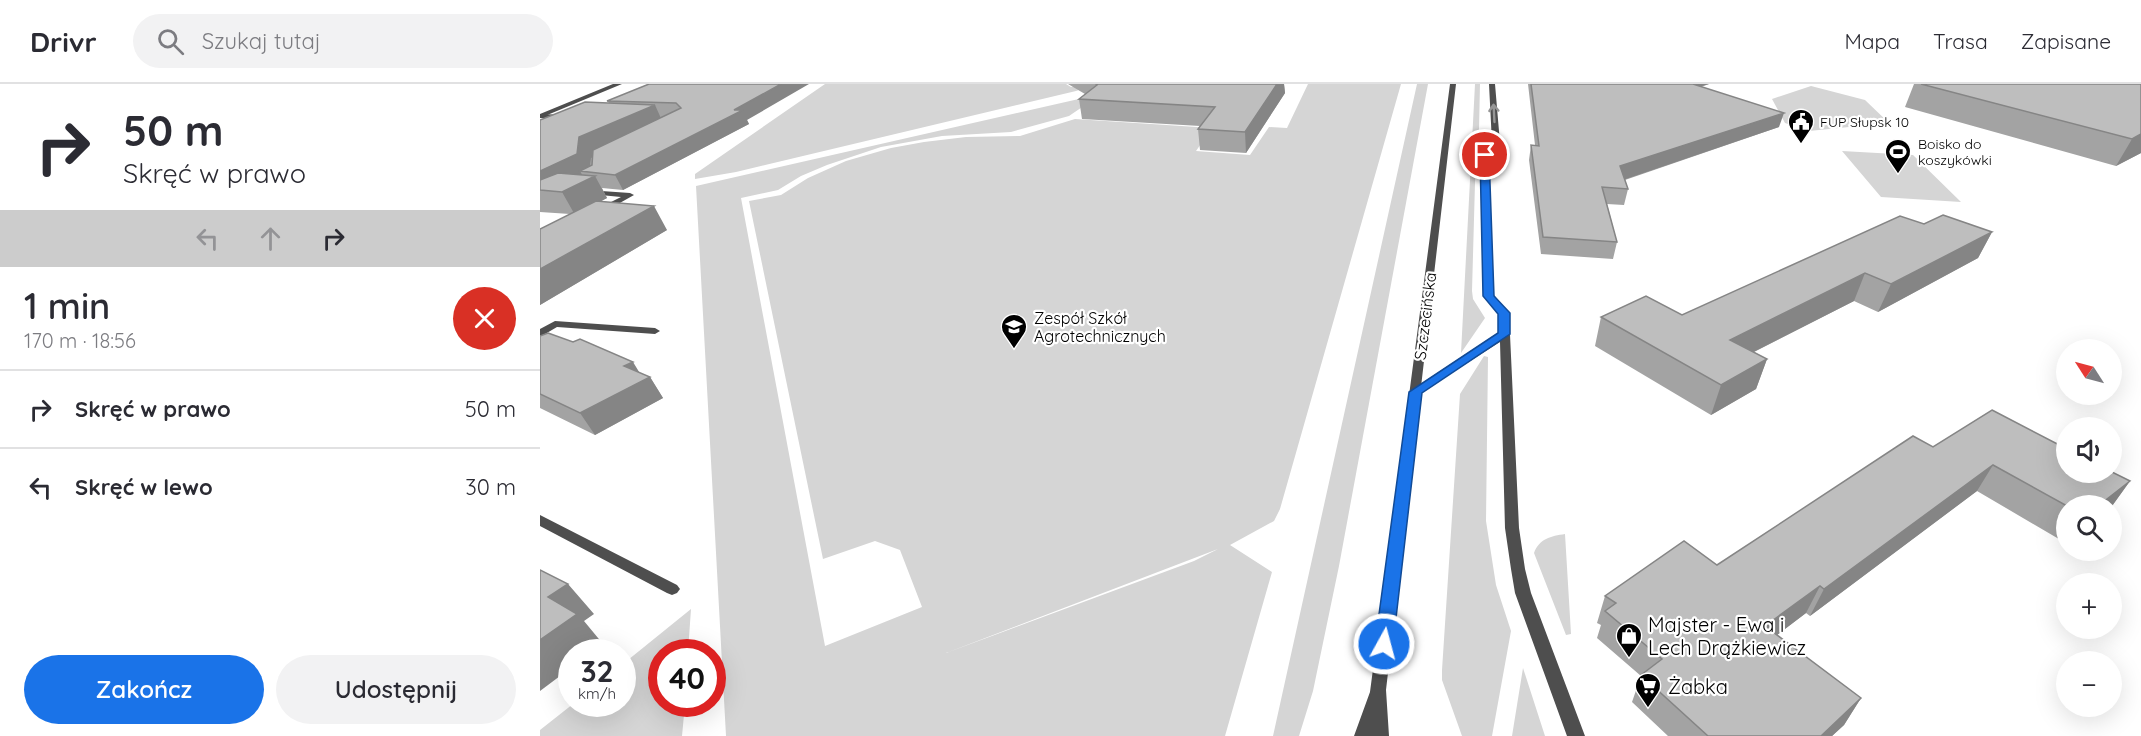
<!DOCTYPE html>
<html lang="pl">
<meta charset="utf-8">
<style>
body{margin:0;font-family:Quicksand,sans-serif;background:#f2f2f3;color:#2b2b33;height:100vh;display:flex;flex-direction:column;font-size:22px;white-space:nowrap}
*{box-sizing:border-box;margin:0}
p{font-size:20px;color:#7c7c81}
.icon{flex:none;width:33px;height:33px;fill:none;stroke:currentColor;stroke-width:2;stroke-linecap:round;stroke-linejoin:round}
.map{position:relative;flex:1;overflow:hidden}
.drawer{display:flex;flex-direction:column;background:#fff;width:540px}
.drawer>*{flex:none}
.guide{background:#fff;color:#2b2b33;overflow:hidden}
.needle{width:39px;rotate:306deg}
.buttons{position:absolute;left:1516px;top:255px;display:grid;gap:12px}
.buttons a{display:grid;place-items:center;width:66px;height:66px;border-radius:50%;background:#fff;box-shadow:0 6px 24px #0002;font-size:30px}
.speed{position:absolute;left:18px;top:555px;display:flex;gap:12px;font-size:30px;font-weight:700;text-align:center}
.speed>*{display:grid;place-content:center;width:78px;height:78px;border-radius:50%;background:#fff;box-shadow:0 6px 24px #0002;line-height:1}
.speed small{font-size:15px;font-weight:400}
.speed .limit{border:9px solid #d22;background:#fff;color:#111}
.pin{position:absolute;display:grid;place-items:center;width:51px;height:51px;color:#fff;margin:-26px;border:3px solid #fff;border-radius:50%;box-shadow:0 2px 6px #0007}
.me{position:absolute;width:66px;margin:-33px;rotate:7deg;stroke-linejoin:round;filter:drop-shadow(0 0 4px #0008)}
.turn{display:flex;align-items:center;gap:21px;height:126px;padding:0 24px;font-size:27px}
.turn .icon{width:78px;height:78px;stroke-width:2.5}
.turn b{display:block;font-size:42px;line-height:51px}
.lanes{display:flex;align-items:center;height:57px;padding:0 24px;background:#0003;justify-content:center;gap:30px;direction:ltr}
.lanes .off{opacity:.35}
.round{display:grid;place-items:center;flex:none;width:63px;height:63px;border-radius:32px;background:#f2f2f3}
.overview{display:flex;align-items:center;justify-content:space-between;height:102px;padding:0 24px}
h1{font-size:36px;font-weight:600;line-height:45px}
.cta{display:flex;gap:12px;margin-top:auto;padding:12px 24px}
.cta a{flex:1;height:69px;border-radius:36px;background:#1a73e8;color:#fff;font-size:24px;font-weight:600;line-height:69px;text-align:center}
.cta a+a{background:#f2f2f3;color:#2b2b33}
ul{padding:0;list-style:none}
li{display:flex;align-items:center;gap:18px;height:78px;padding:0 24px;border-top:2px solid #e1e1e2}
li div{flex:1}
li b{display:block;font-size:22px}
li em{font-style:normal}
header{display:flex;align-items:center;gap:36px;box-sizing:border-box;height:84px;padding:0 30px;background:#fff;border-bottom:2px solid #e1e1e2}
header strong{font-size:28px}
nav{display:flex;gap:33px;margin-inline-start:auto;font-size:21px}
.search{width:420px;height:54px;background:#f2f2f3;display:flex;align-items:center;gap:15px;box-sizing:border-box;padding:0 21px;border-radius:33px;color:#7c7c81;font-size:22px}
main{display:flex;flex:1;min-height:0}
.map>svg:first-child{display:block}
.green{fill:#d5d5d5;fill-rule:evenodd}
.lines{fill:none;stroke-linecap:round;stroke-linejoin:round}
.service{fill:#4e4e4e;fill-rule:evenodd}
.minor{fill:#4e4e4e;fill-rule:evenodd}
.tertiary{fill:#4e4e4e;fill-rule:evenodd}
.wall{fill:#a3a3a3}
.shaded-wall{fill:#858585}
.building{fill:#bebebe;stroke:#858585;stroke-width:1.5}
.oneway{stroke:#959595}
.route{fill:#1a73e8;stroke:#114b97;stroke-width:1.5}
.labels{text-anchor:middle;dominant-baseline:central;stroke-width:4.5;stroke-linejoin:round;paint-order:stroke}
.far-poi-label{font-size:14px;fill:#000;stroke:#fff;text-anchor:start}
.street-label{font-size:16px;fill:#000;stroke:#fff}
.poi-label{font-size:16px;fill:#000;stroke:#fff;text-anchor:start}
.near-poi-label{font-size:20px;fill:#000;stroke:#fff;text-anchor:start}
</style>
<header>
<strong>Drivr</strong>
<div class="search"><svg class="icon" aria-label="search" viewBox="0 0 24 24"><circle cx="10" cy="10" r="6"/><path d="M15 15l6 6"/></svg>Szukaj tutaj</div>
<nav><a>Mapa</a><a>Trasa</a><a>Zapisane</a></nav>
</header>
<main>
<section class="drawer">
<div class="guide">
<div class="turn"><svg class="icon" aria-label="right" viewBox="0 0 24 24"><path d="M7 20v-9h11M14 6l5 5-5 5"/></svg><div><b>50 m</b>Skręć w prawo</div></div>
<div class="lanes"><svg class="icon off" aria-label="left" viewBox="0 0 24 24"><path d="M17 20v-9H6M10 6l-5 5 5 5"/></svg><svg class="icon off" aria-label="ahead" viewBox="0 0 24 24"><path d="M12 20V5M6 11l6-6 6 6"/></svg><svg class="icon" aria-label="right" viewBox="0 0 24 24"><path d="M7 20v-9h11M14 6l5 5-5 5"/></svg></div>
</div>
<div class="overview"><div><h1>1 min</h1><p>170 m · 18:56</p></div><a class="round" style="background:#d93025;color:#fff"><svg class="icon" aria-label="close" viewBox="0 0 24 24"><path d="M6 6l12 12M18 6L6 18"/></svg></a></div>
<ul>
<li><svg class="icon" aria-label="right" viewBox="0 0 24 24"><path d="M7 20v-9h11M14 6l5 5-5 5"/></svg><div><b>Skręć w prawo</b></div><em>50 m</em></li>
<li><svg class="icon" aria-label="left" viewBox="0 0 24 24"><path d="M17 20v-9H6M10 6l-5 5 5 5"/></svg><div><b>Skręć w lewo</b></div><em>30 m</em></li>
</ul>
<div class="cta"><a>Zakończ</a><a>Udostępnij</a></div>
</section>
<div class="map">
<svg width="1601" height="652" viewBox="0 0 1601 652">
<rect width="100%" height="100%" fill="#fff"/>
<path class="green" d="M285 0H526L531 3 557 0 536 7 196 88 155 95V90Z
M768 0H861L740 425 734 437 690 461 732 488 685 652H186L156 102 552 12 554 15 529 32 471 48 402 52 341 63 287 81 261 92 238 106 201 114 285 562 382 523 360 466 335 457 283 475 209 117 241 111 268 94 306 77 351 64 384 58 426 53 480 52 535 35 672 44 656 67 710 71 729 43 747 44ZM678 465 654 477 406 569Z
M877 0H888L799 482 773 607 759 652H733Z
M935 0H940L939 46 947 47 948 50 936 63 932 207 933 215 945 234 921 269Z
M1271 2 1325 16 1349 39 1269 47 1245 39 1232 15Z
M1302 67 1373 71 1421 118 1341 113Z
M944 272 948 273 946 437 956 501 971 547 952 652H922L902 596V586L920 310Z
M1025 450 1031 550 1026 551 994 469C999 455 1011 452 1025 450Z
M151 525 148 568H122V620H145L142 652H0V646L33 620H82L83 580Z
M983 584 1005 652H972Z"/>
<g class="lines">
<path class="service" d="M949 0H955L960 59 948 71 954 211 969 229 979 444 985 485 991 509 1045 652H1027L975 509 971 485 965 444 960 258 880 309H872L870 307 959 248V229L944 212 940 71 952 59Z
M0 30 26 31 29 33 26 35 0 34Z"/>
<path class="minor" d="M73 0H82L0 34V30Z
M47 106 90 109 94 111 62 129 58 126 59 124 81 113 50 110 46 108Z
M15 237 115 244 120 247 115 250 17 243 0 253V245Z
M0 431 137 501 140 505 137 509 132 511 127 509 0 442Z"/>
<path class="tertiary" d="M910 0H916L846 606 849 652H814L830 608Z"/>
</g>
<path class="wall" d="M109 0 207 36 209 40 83 106 62 104 67 114 61 117 127 146 0 221V145L30 130 0 128V36L69 19 67 17Z
M528 0H744L745 9 706 69 660 66 658 45 660 42 542 35 539 15 545 10Z
M988 0H1169L1161 3 1239 43 1085 96 1088 105 1084 121 1067 120 1077 158 1073 175 1001 170 989 76 991 61H995Z
M1374 0H1601V69L1576 82 1365 23Z
M1384 140 1452 148 1438 174 1338 228 1314 217 1214 268 1227 275 1216 305 1171 331 1055 262 1061 233 1142 231Z
M0 252 110 293 123 314 55 351 0 324Z
M1393 363 1590 397 1572 422H1527V457L1524 458 1437 407 1270 532 1266 529 1237 551 1321 614 1304 641 1292 652H1128L1092 618 1101 592 1057 554 1061 541 1057 539 1065 512 1177 481Z"/>
<path class="shaded-wall" d="M241 0H269L207 36 209 40 83 106 75 91Z
M737 0H744L745 9 706 69 705 48Z
M1140 0H1169L1138 9Z
M115 21 124 41 51 74 49 88 40 87 44 94 0 106V87L39 53Z
M1244 29 1239 43 1077 98 1080 82Z
M1601 50V69L1576 82 1592 55Z
M55 92 67 114 35 131 22 108Z
M114 122 127 146 0 221V185Z
M1452 148 1438 174 1338 228 1351 200Z
M1325 189 1314 217 1180 285 1190 256Z
M1227 275 1216 305 1171 331 1181 301Z
M93 278 104 296 110 293 123 314 55 351 40 329 84 282Z
M1453 381 1437 407 1270 532 1284 505Z
M1590 397 1572 422H1558Z
M28 500 54 530 44 537 63 560 52 568H32V583L0 607V556L8 513Z
M1280 502 1266 529 1212 570 1225 542Z
M1321 614 1304 641 1292 652H1281Z"/>
<path class="building" d="M109 0H241L194 26H203L75 91 40 87 52 81 53 66 141 24 136 19 67 17Z
M556 0H737L705 48 658 45 675 23 539 15 557 1Z
M991 0H1153L1244 29 1080 82 1088 105 1062 103 1077 158 1003 153 991 61 999 62Z
M1381 0H1601V50L1592 55Z
M45 18 115 21 39 53 37 70 0 87V36Z
M18 89 55 92 22 108 0 106V96Z
M56 117 114 122 0 185V145Z
M1403 131 1452 148 1351 200 1325 189 1190 256 1227 275 1181 301 1061 233 1106 212 1142 231 1360 132 1384 140Z
M8 249 33 258 40 255 93 278 84 282 110 293 40 329 0 310V252Z
M1452 326 1527 365V388H1572L1590 397 1558 422H1527L1453 381 1284 505 1280 502 1225 542 1321 614 1281 652H1168L1101 591 1122 575 1065 527 1076 519 1065 512 1144 457 1177 481 1373 352 1393 363Z
M0 486 28 500 8 513 37 530 0 556Z"/>
<defs><path id="oneway-shaft" d="M-6 0H5M1.5-3L5.5 0L1.5 3" fill="none" stroke-width="1.6" stroke-linecap="round" stroke-linejoin="round" transform="scale(1.5)"/></defs>
<use class="oneway" href="#oneway-shaft" transform="translate(954 29) rotate(-93)"/>
<path class="route" d="M945 69 949 71 954 212 970 229V250L882 309 853 560 851 565 844 568 838 565 835 560 869 308 958 249V230L943 212 940 71Z"/>
<defs>
<symbol id="civic-pin" viewBox="-11 -11 22 30"><path d="M0 17L-7.5 6A9.5 9.5 0 1 1 7.5 6Z" fill="#000" stroke="#fff"/><path d="M-.6-6.5H3V-4.5H.6V-3L4-1V1h2V6H-6V1h2V-1L-.6-3ZM-1.2 2.5V6h2.4V2.5Z" fill="#fff"/></symbol>
<symbol id="stadium-pin" viewBox="-11 -11 22 30"><path d="M0 17L-7.5 6A9.5 9.5 0 1 1 7.5 6Z" fill="#000" stroke="#fff"/><path d="M0-5a6.5 5 0 1 0 0 10a6.5 5 0 1 0 0-10ZM-3.5-1.8h7v3.6h-7Z" fill="#fff"/></symbol>
<symbol id="school-pin" viewBox="-11 -11 22 30"><path d="M0 17L-7.5 6A9.5 9.5 0 1 1 7.5 6Z" fill="#000" stroke="#fff"/><path d="M0-5L7-2L0 1L-7-2ZM-4 1L0 2.5L4 1V4Q0 6-4 4Z" fill="#fff"/></symbol>
<symbol id="shop-pin" viewBox="-11 -11 22 30"><path d="M0 17L-7.5 6A9.5 9.5 0 1 1 7.5 6Z" fill="#000" stroke="#fff"/><path d="M-5-2.5h2.3a2.7 3.5 0 0 1 5.4 0H5L5.5 6h-11ZM-1.5-2.5h3a1.5 2.3 0 0 0-3 0Z" fill="#fff"/></symbol>
<symbol id="supermarket-pin" viewBox="-11 -11 22 30"><path d="M0 17L-7.5 6A9.5 9.5 0 1 1 7.5 6Z" fill="#000" stroke="#fff"/><path d="M-6-5.5h2.5l.6 2H6L4.5 2H-2.5L-4.4-4H-6ZM-1.5 3.2a1.3 1.3 0 1 0 .1 0ZM3 3.2a1.3 1.3 0 1 0 .1 0Z" fill="#fff"/></symbol>
</defs>
<g fill-rule="evenodd">
<use href="#civic-pin" x="1246" y="23" width="30" height="40"/>
<use href="#stadium-pin" x="1343" y="53" width="30" height="40"/>
<use href="#school-pin" x="459" y="228" width="30" height="40"/>
<use href="#shop-pin" x="1074" y="537" width="30" height="40"/>
<use href="#supermarket-pin" x="1093" y="587" width="30" height="40"/>
</g>
<g class="labels">
<g class="far-poi-label">
<text x="1280" y="38">FUP Słupsk 10</text>
<text x="1378" y="60">Boisko do<tspan x="1378" dy="16">koszykówki</tspan></text>
</g>
<g class="street-label">
<text transform="translate(885 232) rotate(-83)">Szczecińska</text>
</g>
<g class="poi-label">
<text x="494" y="234">Zespół Szkół<tspan x="494" dy="18">Agrotechnicznych</tspan></text>
</g>
<g class="near-poi-label">
<text x="1108" y="540">Majster - Ewa i<tspan x="1108" dy="23">Lech Drążkiewicz</tspan></text>
<text x="1128" y="602">Żabka</text>
</g>
</g>
</svg>
<div class="buttons">
<a><svg class="needle" viewBox="-14 -14 28 28"><path d="M0-13l5 13h-10z" fill="#e53935"/><path d="M0 13l5-13h-10z" fill="#7c7c81"/></svg></a>
<a><svg class="icon" aria-label="sound" viewBox="0 0 24 24"><path d="M4 9h4l5-4v14l-5-4H4zM17 9q2 3 0 6"/></svg></a>
<a><svg class="icon" aria-label="search" viewBox="0 0 24 24"><circle cx="10" cy="10" r="6"/><path d="M15 15l6 6"/></svg></a>
<a>+</a>
<a>−</a>
</div>
<div class="speed"><div>32<small>km/h</small></div><div class="limit">40</div></div>
<div class="pin" style="left:945px;top:71px;background:#d93025"><svg class="icon" aria-label="arrive" viewBox="0 0 24 24"><path d="M6 21V4h12l-3 4 3 4H6"/></svg></div>
<svg class="me" style="left:844px;top:560px" viewBox="-20 -20 40 40"><circle r="17" fill="#1a73e8" stroke="#fff" stroke-width="3"/><path d="M0-11L8 9 0 5-8 9z" fill="#fff"/></svg>
</div>
</main>
